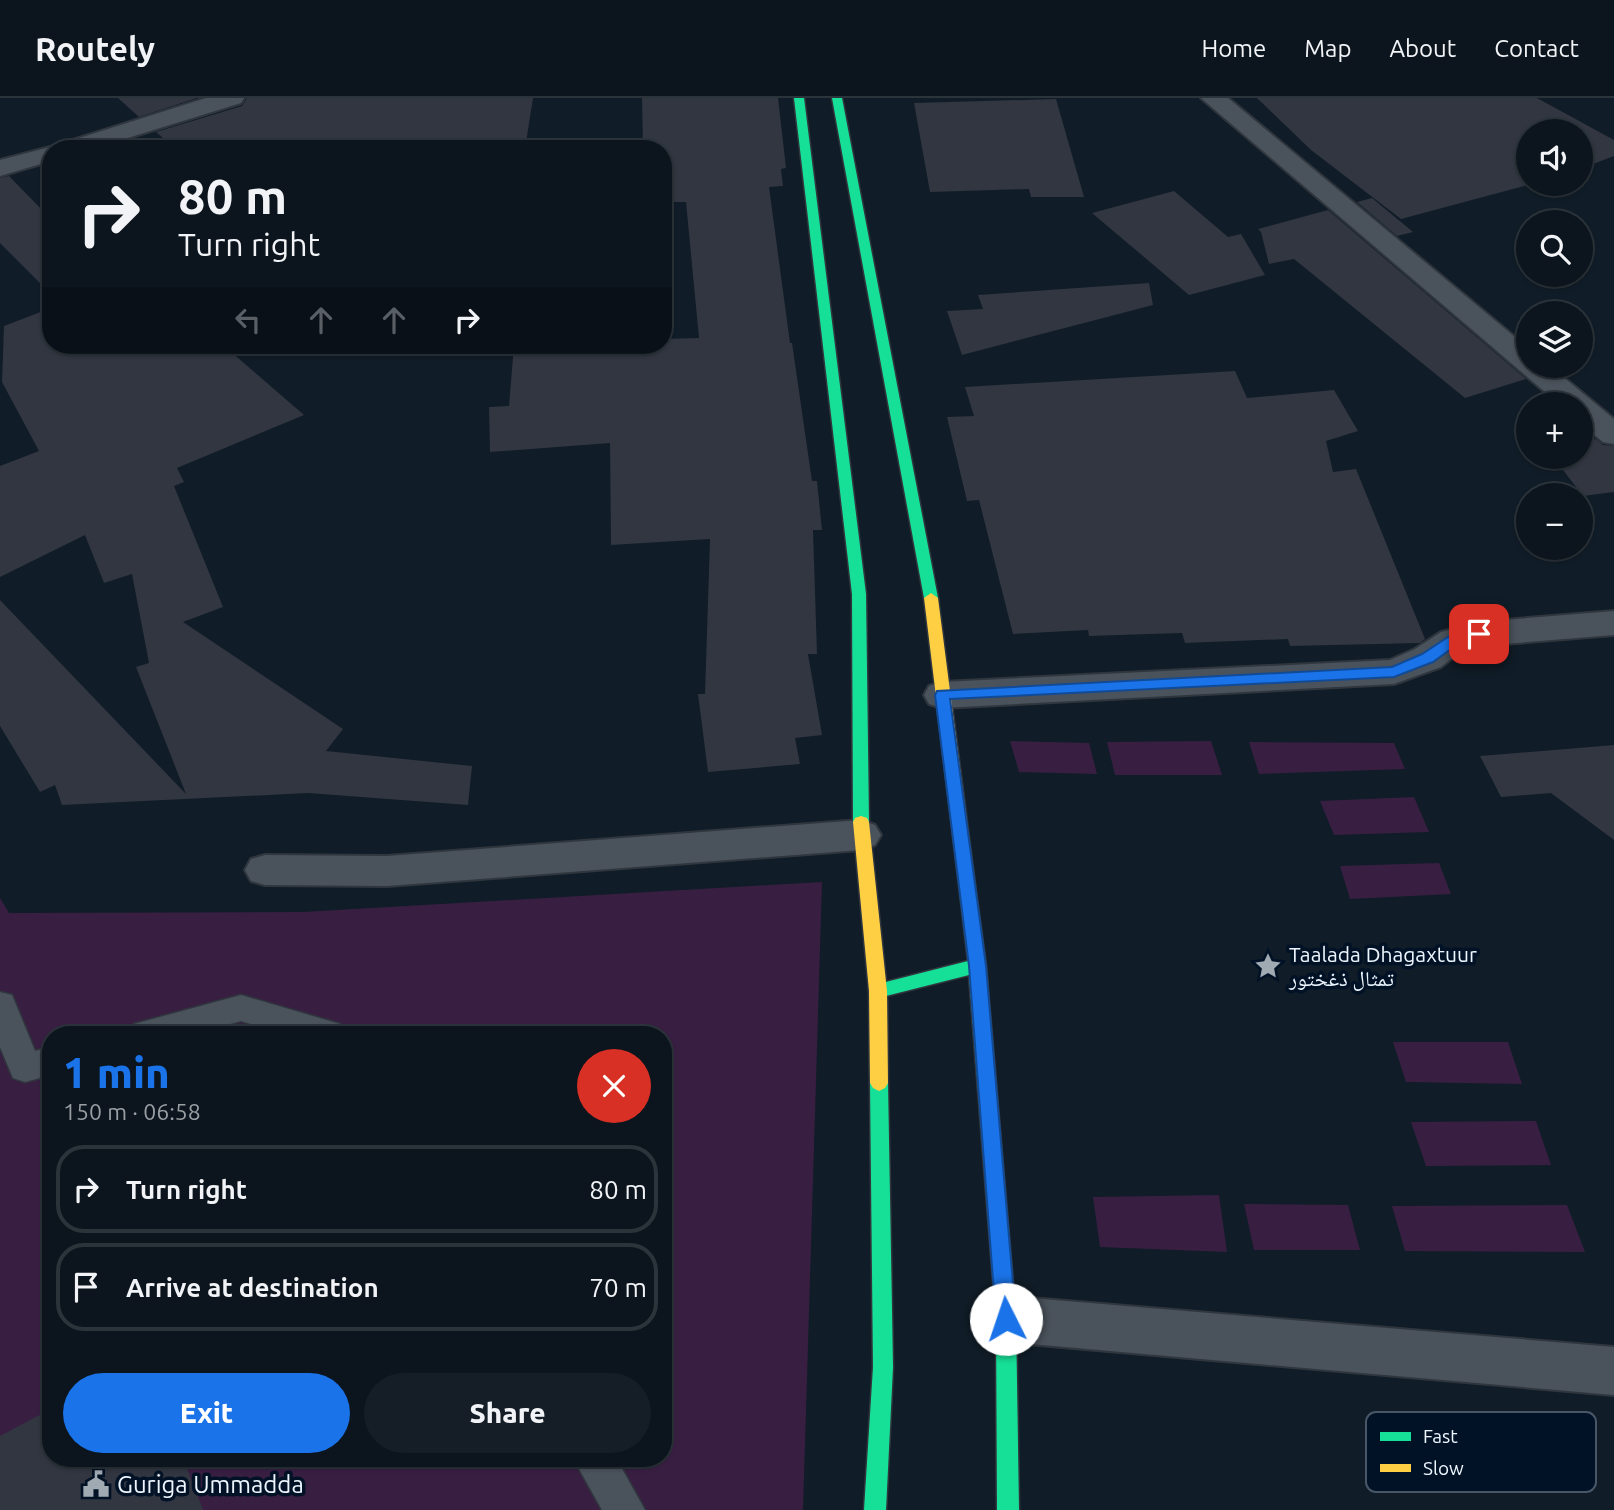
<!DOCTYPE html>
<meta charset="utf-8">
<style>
body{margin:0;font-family:Ubuntu,"Noto Naskh Arabic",sans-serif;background:#151e26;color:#f1f3f6;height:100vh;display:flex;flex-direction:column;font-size:26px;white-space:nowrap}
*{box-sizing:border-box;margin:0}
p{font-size:23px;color:#9a9fa4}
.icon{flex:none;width:38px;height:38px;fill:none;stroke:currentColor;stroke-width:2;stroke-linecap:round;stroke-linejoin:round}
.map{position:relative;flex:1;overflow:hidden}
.panel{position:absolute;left:42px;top:928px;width:630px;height:441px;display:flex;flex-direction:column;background:#0c151d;border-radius:28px;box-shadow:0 2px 5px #0004,0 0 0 2px #2c343b}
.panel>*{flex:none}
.guide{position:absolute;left:42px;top:42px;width:630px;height:214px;border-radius:28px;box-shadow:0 2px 5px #0004,0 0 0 2px #2c343b;background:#0c151d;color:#f1f3f6;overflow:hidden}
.controls{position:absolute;left:1516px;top:21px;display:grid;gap:14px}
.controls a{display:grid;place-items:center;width:77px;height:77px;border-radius:50%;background:#0c151d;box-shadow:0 2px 5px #0004,0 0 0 2px #2c343b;font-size:35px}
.pin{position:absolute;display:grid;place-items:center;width:60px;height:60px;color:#fff;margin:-30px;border-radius:14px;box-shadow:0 4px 10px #0006}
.me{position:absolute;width:77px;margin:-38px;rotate:356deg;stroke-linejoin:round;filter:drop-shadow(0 0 5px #0008)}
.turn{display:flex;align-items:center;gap:24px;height:147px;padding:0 21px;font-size:32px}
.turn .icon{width:91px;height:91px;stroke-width:2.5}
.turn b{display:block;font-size:49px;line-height:60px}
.lanes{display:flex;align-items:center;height:66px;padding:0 21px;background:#0003;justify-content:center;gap:35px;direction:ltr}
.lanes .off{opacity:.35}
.round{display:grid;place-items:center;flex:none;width:74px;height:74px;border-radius:37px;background:#151e26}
.headline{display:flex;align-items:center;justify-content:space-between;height:119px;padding:0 21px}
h1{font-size:42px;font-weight:800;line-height:52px;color:#1a73e8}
.cta{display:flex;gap:14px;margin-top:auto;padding:14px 21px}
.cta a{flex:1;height:80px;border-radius:42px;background:#1a73e8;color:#fff;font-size:28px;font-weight:800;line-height:80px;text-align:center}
.cta a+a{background:#151e26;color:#f1f3f6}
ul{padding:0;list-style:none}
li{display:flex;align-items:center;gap:21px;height:88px;margin:0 14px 10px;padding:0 7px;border:4px solid #2c343b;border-radius:28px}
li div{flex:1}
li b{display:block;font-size:26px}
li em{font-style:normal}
header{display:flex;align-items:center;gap:42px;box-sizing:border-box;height:98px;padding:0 35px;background:#0c151d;border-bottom:2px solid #2c343b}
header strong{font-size:33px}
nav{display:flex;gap:38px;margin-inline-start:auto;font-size:24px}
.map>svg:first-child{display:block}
.green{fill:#381f42;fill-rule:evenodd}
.building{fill:#313641}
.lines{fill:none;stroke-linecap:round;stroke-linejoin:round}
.lane-casing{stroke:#30363e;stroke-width:3}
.street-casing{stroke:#30363e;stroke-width:4}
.fast-casing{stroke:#30363e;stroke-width:3}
.slow-casing{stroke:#30363e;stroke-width:3}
.lane{fill:#4a525b;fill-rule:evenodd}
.street{fill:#4a525b;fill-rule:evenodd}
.fast{fill:#16e098;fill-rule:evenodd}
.slow{fill:#ffcf43;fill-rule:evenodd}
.route{fill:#1a73e8;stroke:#114b97;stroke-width:2}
.labels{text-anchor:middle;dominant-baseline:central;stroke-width:7;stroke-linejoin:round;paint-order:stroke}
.poi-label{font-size:21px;fill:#edf6fe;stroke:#011226;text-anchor:start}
.near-poi-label{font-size:24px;fill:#edf6fe;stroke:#011226;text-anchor:start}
.key{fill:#011226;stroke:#485667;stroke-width:2}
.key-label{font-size:19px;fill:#edf6fe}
</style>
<header>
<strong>Routely</strong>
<nav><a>Home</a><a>Map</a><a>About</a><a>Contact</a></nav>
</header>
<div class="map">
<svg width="1614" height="1412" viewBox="0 0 1614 1412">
<rect width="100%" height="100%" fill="#101c27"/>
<path class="green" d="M1010 643 1089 645 1097 676 1019 674Z
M1211 643 1222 677H1115L1107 644Z
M1249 644 1394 645 1405 671 1259 676Z
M1414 699 1429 734 1334 737 1320 703Z
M1439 765 1451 796 1350 801 1340 768Z
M822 784 803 1412H0V800L9 815 303 814ZM51 936H663V1360H51Z
M1393 944H1508L1522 986 1406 984Z
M1536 1023 1551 1067 1426 1068 1411 1024Z
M1219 1097 1227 1154 1100 1149 1093 1099Z
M1244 1106 1348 1107 1360 1152H1254Z
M1567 1107 1585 1154 1405 1153 1392 1108Z"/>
<path class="building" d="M118 0H197L139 19Z
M247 0H533L525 51H175L156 34 242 8Z
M642 0H778L786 70 781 71 783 88 769 89 790 245H792L812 383H817L822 432H813L817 556H808L822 637 795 640 800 666 708 674 698 596H705L710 441 611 447 610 345 490 354 489 309 509 308 514 247H663V241L699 240 686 104H663V51H643Z
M1257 0H1537L1614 42V58L1580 71V33H1528V86H1532L1401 121 1311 52Z
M1056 1 1084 99H1031L1029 91 930 94 914 5Z
M9 78 51 121V196L0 145V80Z
M1174 93 1228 139 1241 136 1265 177 1189 197 1092 115Z
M1372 100 1413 134 1397 138 1357 104Z
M1328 112 1526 281 1465 300 1294 161 1269 166 1261 134 1258 131Z
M1149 185 1153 207 962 257 947 213 983 211 978 197Z
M51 210V247H223L304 317 177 370 184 384 174 388 223 509 183 524 343 631 326 653 472 668 468 707 308 695 62 707 55 687 40 694 0 628V502L186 696 136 569 149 565 132 476 104 485 85 437 0 479V368L39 353 2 284 4 228Z
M1235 273 1247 300 1334 292 1358 333 1326 343 1333 374 1356 371 1425 541 1420 545 1290 548 1288 541 1185 545 1182 535 1089 538 1088 532 1013 536 979 402 967 403 947 319 974 318 965 289Z
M1596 341 1603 347 1614 348V394L1583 398 1553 359H1580V343Z
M1614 647V742L1551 695 1501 699 1480 658Z
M51 1311V1360H183L203 1412H0V1338Z"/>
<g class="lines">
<defs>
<path id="lane" d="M0 894 12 897 35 953 51 949V977L25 984 13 980 0 949Z
M241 897 340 926 345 936H283L241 923 195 936H129L134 926Z
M573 1360H616L645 1412H602Z"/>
<path id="street" d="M206 0H244L241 5 92 51H51V63L0 78V62L54 48Z
M1201 0H1228L1528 250V268H1550L1614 321V346L1603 344 1580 325V306H1559Z
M1614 513V537L1479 548 1464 551 1441 569 1394 586 942 610 929 606 924 597 929 588 942 584 1390 562 1415 551 1441 534 1479 524Z
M861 722 875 727 881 737 875 747 861 752 387 788 265 787 251 783 245 772 251 761 265 757 387 758Z
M1006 1198 1614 1249V1297L1006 1244 989 1237 982 1221 989 1205Z"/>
<path id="fast" d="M794 0H804L866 496 869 724 867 728H855L853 724 852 496Z
M832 0H842L938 500 931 505 924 500Z
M966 773 972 775 974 779 986 868 1016 1221 1019 1412H997L996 1221 969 877 878 900 872 898 869 893 872 888 878 886 968 863 958 779 960 775Z
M879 977 885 980 888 985 893 1269 886 1412H864L873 1269 870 985 873 980Z"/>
<path id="slow" d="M931 495 938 500 974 779 972 783H960L958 779 924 500Z
M861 718 867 720 869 724 887 893 888 985 885 990 879 993 873 990 870 985 869 893 853 724 855 720Z"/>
</defs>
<use href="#lane" class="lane-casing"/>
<use href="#street" class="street-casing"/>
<use href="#fast" class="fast-casing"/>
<use href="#slow" class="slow-casing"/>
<use href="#lane" class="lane"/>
<use href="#street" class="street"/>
<use href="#fast" class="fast"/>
<use href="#slow" class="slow"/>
</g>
<path class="route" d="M1479 531 1484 533 1487 536 1484 540 1458 546 1433 564 1394 579 950 601 986 868 1016 1221 1013 1228 1006 1231 999 1228 996 1221 969 868 935 597 937 593 1392 569 1422 556 1448 539Z"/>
<defs>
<symbol id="sight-bare" viewBox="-9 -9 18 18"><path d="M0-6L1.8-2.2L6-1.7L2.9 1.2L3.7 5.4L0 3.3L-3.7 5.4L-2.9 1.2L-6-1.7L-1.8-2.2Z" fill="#a0aab3" stroke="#011226" stroke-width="2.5" paint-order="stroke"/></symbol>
<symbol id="civic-bare" viewBox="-9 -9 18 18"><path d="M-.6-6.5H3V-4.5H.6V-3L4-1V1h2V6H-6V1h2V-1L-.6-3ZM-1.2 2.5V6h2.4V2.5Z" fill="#a0aab3" stroke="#011226" stroke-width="2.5" paint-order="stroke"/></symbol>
</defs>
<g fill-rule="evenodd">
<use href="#sight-bare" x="1249" y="849" width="38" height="38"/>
<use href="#civic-bare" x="77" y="1367" width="38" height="38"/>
</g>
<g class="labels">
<g class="poi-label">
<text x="1289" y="856">Taalada Dhagaxtuur<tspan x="1289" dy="24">تمثال ذغختور</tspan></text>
</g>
<g class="near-poi-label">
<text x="117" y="1386">Guriga Ummadda</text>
</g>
</g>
<rect x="1366" y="1314" width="230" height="80" rx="10" class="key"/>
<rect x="1380" y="1334" width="31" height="9" fill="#16e098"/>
<rect x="1380" y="1366" width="31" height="8" fill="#ffcf43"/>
<g class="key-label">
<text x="1423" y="1345">Fast</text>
<text x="1423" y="1377">Slow</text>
</g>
</svg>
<div class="controls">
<a><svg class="icon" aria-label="sound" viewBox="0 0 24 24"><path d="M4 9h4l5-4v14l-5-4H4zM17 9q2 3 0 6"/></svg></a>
<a><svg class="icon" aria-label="search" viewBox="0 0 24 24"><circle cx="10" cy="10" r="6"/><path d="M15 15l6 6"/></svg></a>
<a><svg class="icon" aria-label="layers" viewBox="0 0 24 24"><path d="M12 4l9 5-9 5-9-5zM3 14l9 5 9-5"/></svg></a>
<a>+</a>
<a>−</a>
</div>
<div class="pin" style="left:1479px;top:536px;background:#d93025"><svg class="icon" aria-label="arrive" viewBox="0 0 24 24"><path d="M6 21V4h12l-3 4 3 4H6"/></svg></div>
<svg class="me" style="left:1006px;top:1221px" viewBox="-20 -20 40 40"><circle r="19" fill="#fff"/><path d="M0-13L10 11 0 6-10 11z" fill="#1a73e8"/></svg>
<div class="guide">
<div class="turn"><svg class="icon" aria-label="right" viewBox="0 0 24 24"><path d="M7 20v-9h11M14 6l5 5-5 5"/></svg><div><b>80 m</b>Turn right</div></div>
<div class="lanes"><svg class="icon off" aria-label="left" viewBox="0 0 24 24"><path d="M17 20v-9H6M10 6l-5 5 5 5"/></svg><svg class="icon off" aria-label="ahead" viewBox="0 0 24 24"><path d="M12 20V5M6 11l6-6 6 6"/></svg><svg class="icon off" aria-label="ahead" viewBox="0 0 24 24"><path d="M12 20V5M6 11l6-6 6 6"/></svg><svg class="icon" aria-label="right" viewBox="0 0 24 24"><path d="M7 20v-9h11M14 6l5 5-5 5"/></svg></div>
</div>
<section class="panel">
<div class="headline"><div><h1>1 min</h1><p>150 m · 06:58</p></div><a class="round" style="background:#d93025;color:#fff"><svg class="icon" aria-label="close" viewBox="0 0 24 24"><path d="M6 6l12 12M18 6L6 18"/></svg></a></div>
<ul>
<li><svg class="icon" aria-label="right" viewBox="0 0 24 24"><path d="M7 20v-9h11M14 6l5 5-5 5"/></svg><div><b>Turn right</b></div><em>80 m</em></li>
<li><svg class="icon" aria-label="arrive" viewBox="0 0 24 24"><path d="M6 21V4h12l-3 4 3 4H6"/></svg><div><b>Arrive at destination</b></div><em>70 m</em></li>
</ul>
<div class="cta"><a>Exit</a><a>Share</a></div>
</section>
</div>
